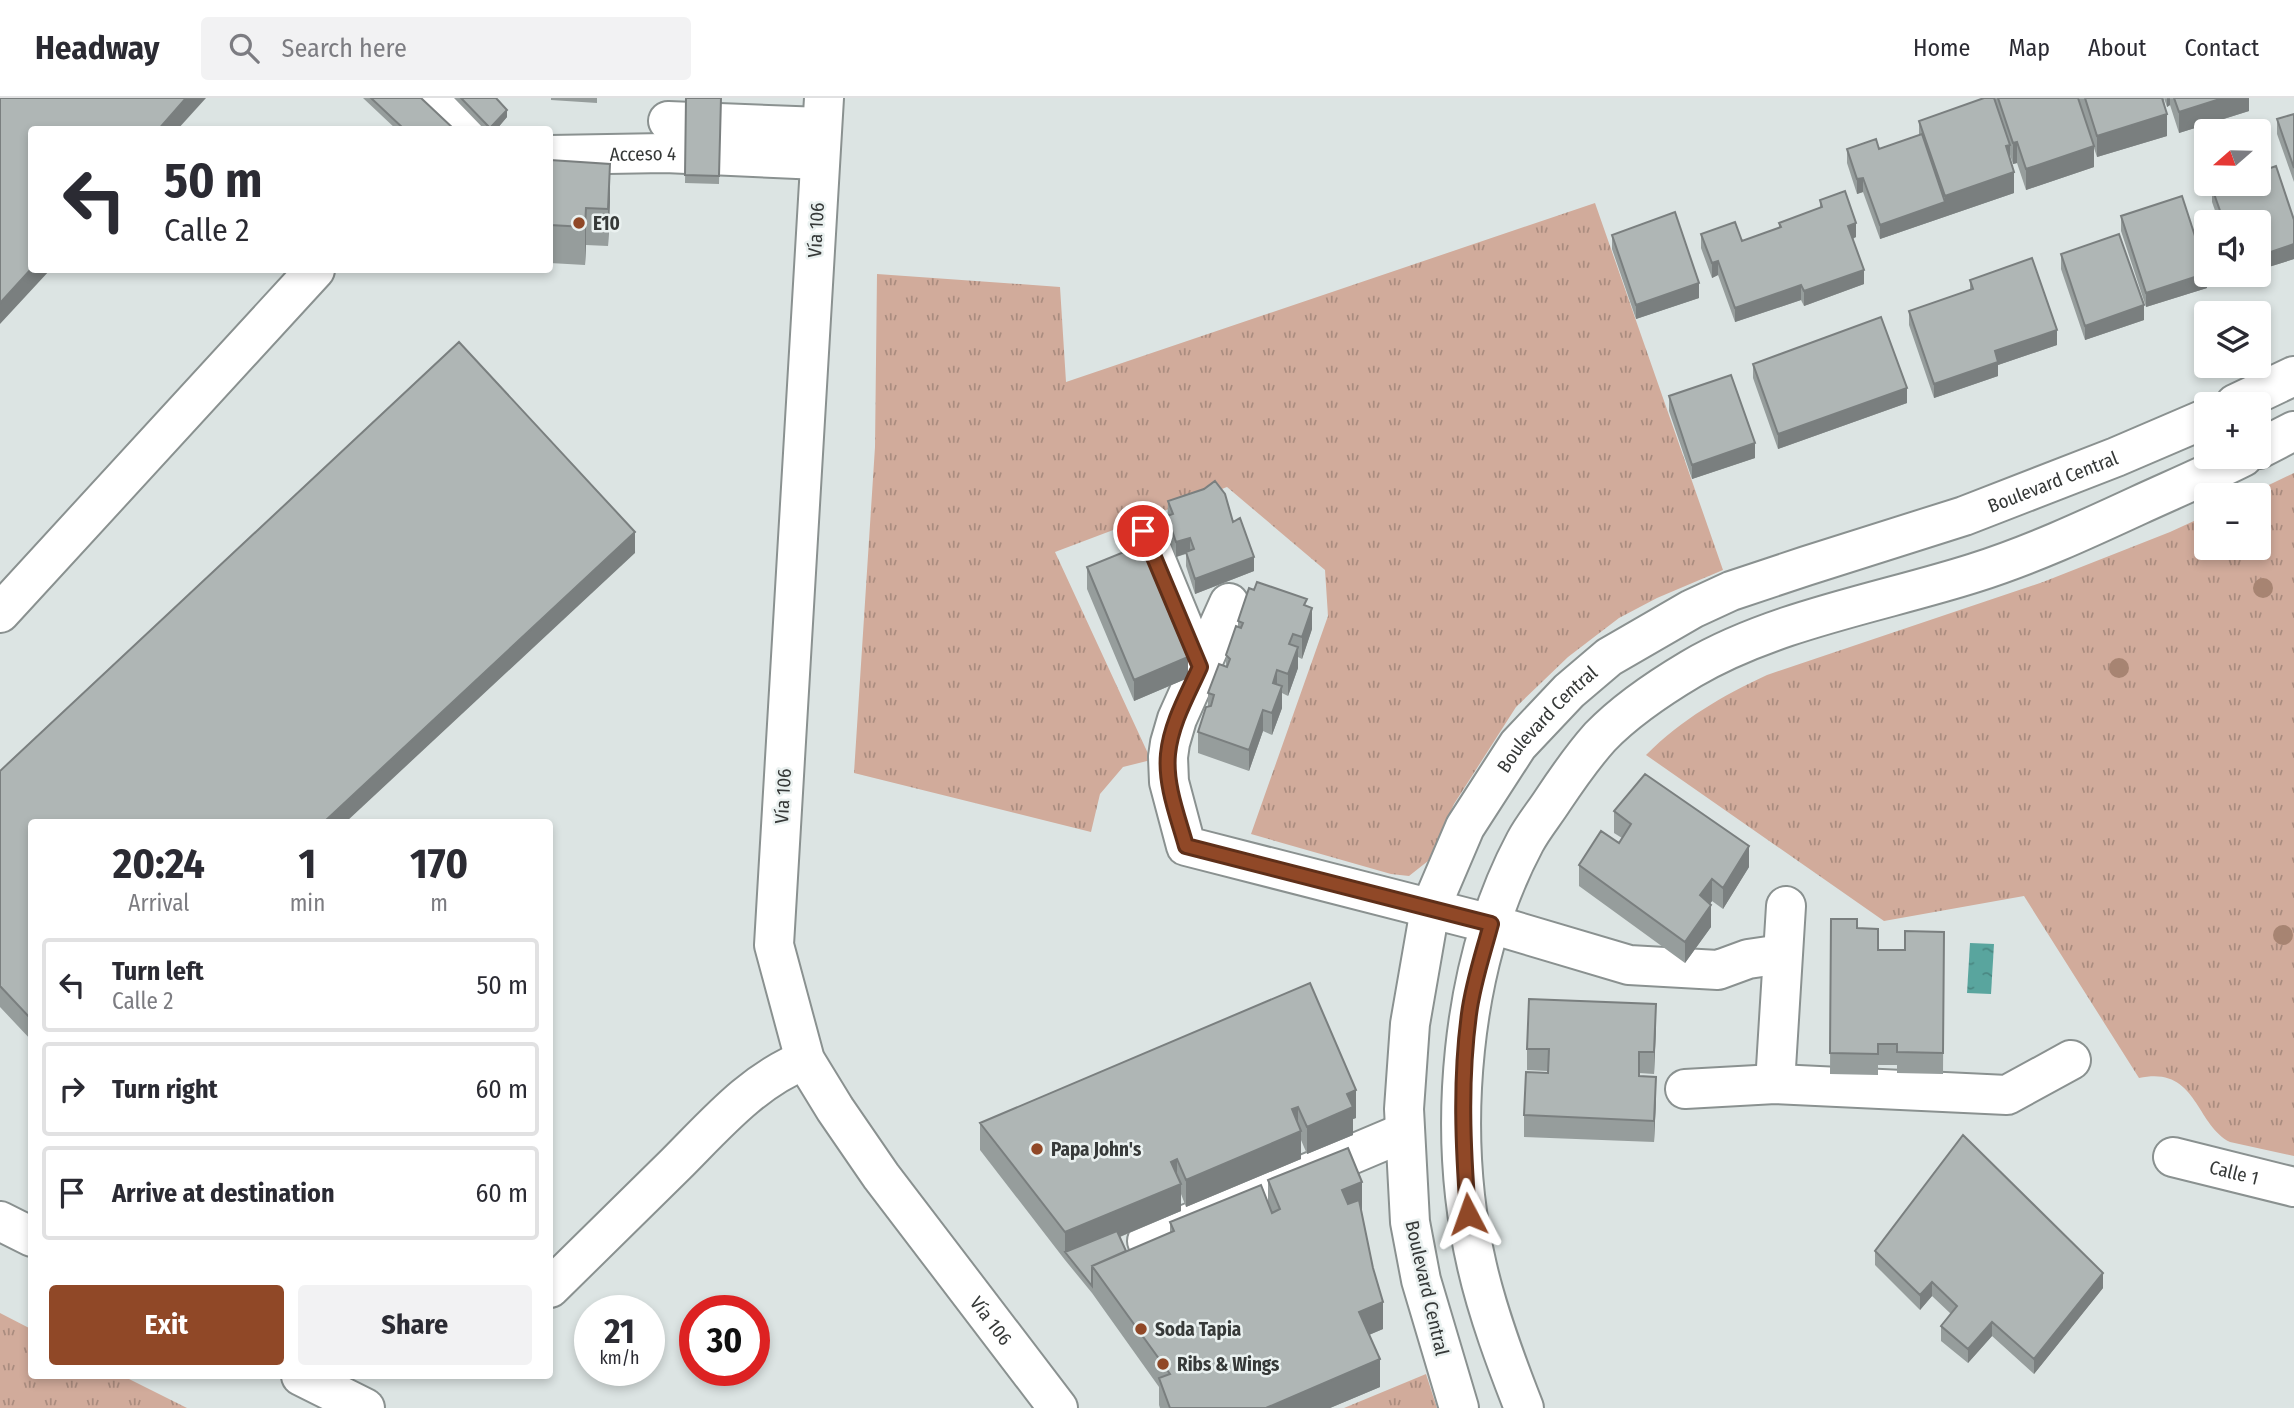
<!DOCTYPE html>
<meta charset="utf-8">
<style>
body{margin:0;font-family:"Fira Sans Condensed",sans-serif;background:#f2f2f3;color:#2b2b33;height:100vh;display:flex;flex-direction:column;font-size:26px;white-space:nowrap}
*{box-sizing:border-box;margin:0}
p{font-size:23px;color:#7c7c81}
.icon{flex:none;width:38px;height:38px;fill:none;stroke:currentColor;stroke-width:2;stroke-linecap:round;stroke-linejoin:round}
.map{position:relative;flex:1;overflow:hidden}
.details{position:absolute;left:28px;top:721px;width:525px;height:560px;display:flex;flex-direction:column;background:#fff;border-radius:7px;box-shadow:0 4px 10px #0003}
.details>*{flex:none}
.top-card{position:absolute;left:28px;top:28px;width:525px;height:147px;border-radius:7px;box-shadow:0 4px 10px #0003;background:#fff;color:#2b2b33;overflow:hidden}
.needle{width:46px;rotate:250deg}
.tools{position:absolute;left:2194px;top:21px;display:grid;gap:14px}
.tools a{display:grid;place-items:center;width:77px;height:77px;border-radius:7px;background:#fff;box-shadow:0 4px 10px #0003;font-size:35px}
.speed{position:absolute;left:574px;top:1197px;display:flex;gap:14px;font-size:35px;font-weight:700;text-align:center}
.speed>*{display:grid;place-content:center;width:91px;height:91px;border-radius:50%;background:#fff;box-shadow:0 4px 10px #0003;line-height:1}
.speed small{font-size:18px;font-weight:400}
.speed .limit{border:10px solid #d22;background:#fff;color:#111}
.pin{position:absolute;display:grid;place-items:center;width:60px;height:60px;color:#fff;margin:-30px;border:4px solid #fff;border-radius:50%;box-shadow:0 2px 7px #0007}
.me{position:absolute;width:77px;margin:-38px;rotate:356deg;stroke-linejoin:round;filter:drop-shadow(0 0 5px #0008)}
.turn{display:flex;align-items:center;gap:24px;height:147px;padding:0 21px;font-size:32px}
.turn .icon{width:91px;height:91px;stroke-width:2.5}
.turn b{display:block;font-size:49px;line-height:60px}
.eta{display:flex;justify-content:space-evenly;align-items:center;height:119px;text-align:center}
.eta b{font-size:42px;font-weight:700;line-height:49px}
.action{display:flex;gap:14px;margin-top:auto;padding:14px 21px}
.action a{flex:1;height:80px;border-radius:7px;background:#904827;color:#fff;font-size:28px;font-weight:700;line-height:80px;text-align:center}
.action a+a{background:#f2f2f3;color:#2b2b33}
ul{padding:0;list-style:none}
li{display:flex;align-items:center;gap:21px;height:94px;margin:0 14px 10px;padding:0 7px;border:4px solid #e1e1e2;border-radius:7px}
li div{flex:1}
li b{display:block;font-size:26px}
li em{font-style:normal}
header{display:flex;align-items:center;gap:42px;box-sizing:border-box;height:98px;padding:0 35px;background:#fff;border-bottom:2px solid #e1e1e2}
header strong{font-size:33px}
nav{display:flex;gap:38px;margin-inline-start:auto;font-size:24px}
.search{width:490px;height:63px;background:#f2f2f3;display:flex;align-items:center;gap:18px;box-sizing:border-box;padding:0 24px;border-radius:7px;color:#7c7c81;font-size:26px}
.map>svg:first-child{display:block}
.grass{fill:url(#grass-tufts)}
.water{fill:url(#water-ripples)}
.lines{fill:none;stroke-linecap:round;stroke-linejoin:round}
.minor-casing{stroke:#8a9190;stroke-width:42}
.major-casing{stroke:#8a9190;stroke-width:42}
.minor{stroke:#fff;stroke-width:38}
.major{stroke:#fff;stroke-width:38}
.tree{fill:#a78472}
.wall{fill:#969d9c}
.shaded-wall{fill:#7a7f7f}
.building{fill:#afb6b5;stroke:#7a7f7f;stroke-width:2}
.route-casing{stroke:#5e2f19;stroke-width:18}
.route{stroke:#904827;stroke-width:12}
.poi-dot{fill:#904827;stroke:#eaf1f0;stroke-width:2.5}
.labels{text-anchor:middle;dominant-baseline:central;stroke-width:5;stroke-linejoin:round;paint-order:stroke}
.street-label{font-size:19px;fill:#363938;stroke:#eaf1f0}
.poi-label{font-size:19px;font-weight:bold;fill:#363938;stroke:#eaf1f0;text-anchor:start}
</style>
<header>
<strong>Headway</strong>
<div class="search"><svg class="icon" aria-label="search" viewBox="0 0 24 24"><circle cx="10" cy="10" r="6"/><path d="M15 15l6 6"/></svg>Search here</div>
<nav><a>Home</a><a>Map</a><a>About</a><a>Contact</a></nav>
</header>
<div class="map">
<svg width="2294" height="1310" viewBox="0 0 2294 1310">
<defs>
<pattern id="grass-tufts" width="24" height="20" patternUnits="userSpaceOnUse" patternTransform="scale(1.75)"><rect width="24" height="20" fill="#d1ab9b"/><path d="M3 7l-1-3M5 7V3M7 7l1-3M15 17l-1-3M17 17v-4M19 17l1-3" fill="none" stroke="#aa8c7f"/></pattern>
<pattern id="water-ripples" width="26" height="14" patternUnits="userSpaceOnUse" patternTransform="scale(1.75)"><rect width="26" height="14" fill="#59a59e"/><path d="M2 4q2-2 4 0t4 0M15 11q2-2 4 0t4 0" fill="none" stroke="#4a8782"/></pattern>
</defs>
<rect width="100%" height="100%" fill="#dce4e3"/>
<path class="grass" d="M1595 105 1723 472 1657 500 1619 520 1568 559 1516 609 1454 706 1428 763 1409 778 1391 776 1251 736 1328 518 1325 472 1227 389 1055 454 1151 662 1123 669 1100 696 1091 734 854 675 875 349 877 176 1060 189 1066 284Z
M2294 375V1058L2230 1044C2195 1026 2197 967 2139 980L2024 798 1884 823 1646 657C1682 621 1722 598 1767 577L2043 484 2170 434 2207 417V450H2259V397H2248Z
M0 1215 31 1231 32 1278H123L187 1310H0Z
M1426 1276 1437 1310H1344Z"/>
<path class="water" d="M1970 845 1994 846 1991 896 1967 895Z"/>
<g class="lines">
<defs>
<g id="minor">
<path d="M433 0 468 32"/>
<path d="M668 23 822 29"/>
<path id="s1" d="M550 57 665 55 820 62"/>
<path d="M2235 306 2294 278"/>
<path d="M2259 351 2294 333"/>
<path d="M1144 433 1200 569"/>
<path d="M1229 505 1177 621 1170 645 1168 659 1169 684 1186 748 1491 826 1629 867 1718 872 1748 861 1782 856"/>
<path d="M0 515 315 172"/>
<path d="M1775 986 1786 808"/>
<path d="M1685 991 1775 986 2007 997 2071 962"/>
<path id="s2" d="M2173 1059 2294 1089"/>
<path d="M1147 1143 1405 1034"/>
<path d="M550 1190C592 1149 634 1107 676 1066 715 1027 753 982 805 962"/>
<path id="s3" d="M1459 1310 1421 1182 1410 1124 1404 1011 1410 926 1430 811 1465 729 1518 647 1569 593 1609 559 1692 511 1731 493 1806 468 1964 418 2116 359 2207 320"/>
<path d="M1524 1310C1506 1264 1488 1216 1477 1168 1446 1034 1460 866 1525 744 1533 729 1544 716 1553 702 1567 681 1583 658 1600 639 1626 612 1659 590 1691 571 1774 522 1883 504 1974 475 2031 457 2085 432 2139 407 2174 391 2209 376 2243 359"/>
</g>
<g id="major">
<path id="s4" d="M824 0 774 847 805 962 835 1011 881 1078 1058 1310"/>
<path d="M0 1123 32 1139"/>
<path d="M301 1278 365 1310"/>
</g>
</defs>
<use href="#minor" class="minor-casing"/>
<use href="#major" class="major-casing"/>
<use href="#minor" class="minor"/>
<use href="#major" class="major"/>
</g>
<g class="tree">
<circle cx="2263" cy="490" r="10"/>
<circle cx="2119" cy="570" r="10"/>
<circle cx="2283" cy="837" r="10"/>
</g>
<path class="wall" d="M363 0H421L455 32H397Z
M454 0H496L507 19 496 32H485Z
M551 0H597V5L551 2Z
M686 0H721L719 86 685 85Z
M1995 0H2078L2086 26 2078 0H2164L2167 38 2097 59 2094 50V69L2026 92 2017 65 2013 66 2010 57 2014 95 1880 141 1863 94 1857 96 1847 65V51H1879L1919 37V23L1995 3Z
M2164 0H2249V13L2179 35 2170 7 2167 9Z
M2294 16V84L2277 36V21Z
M550 62 610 103 608 148 586 147 585 167 550 165Z
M2212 90 2294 122V161L2259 172V124H2219L2212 104Z
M1820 102 1856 139 1853 141 1864 186 1804 208 1801 202 1735 224 1718 177 1712 180 1701 150V136L1742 143 1779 130V125L1820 110Z
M2121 118 2207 190 2146 209 2121 133Z
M1612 137 1699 200 1636 221 1612 151Z
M2061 156 2144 222 2085 242 2061 171Z
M1970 182 2057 247 1998 267V278L1934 300 1909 227V213L1970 192Z
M1753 266 1907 305 1778 351 1753 280Z
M1669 298 1755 360 1692 381 1669 313Z
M1168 403 1233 424 1254 473 1195 496 1186 468V456L1176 459 1167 433Z
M635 455 32 724V943L0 909V673Z
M1087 469 1188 580 1134 603 1087 491Z
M1307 508 1312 531 1302 561 1298 559V570L1288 598 1282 595V610L1272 637 1263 633 1249 673 1198 655V634L1208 609V595L1226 568V557L1238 528V523Z
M1614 713 1749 769 1723 811 1712 803 1710 806 1711 829 1685 865 1579 788V767L1619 745 1622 740 1614 735Z
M1831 821 1857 830 1878 852H1905L1944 834 1943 976 1897 975V967H1878V977L1830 976Z
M1310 885 1356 1020 1353 1021V1037L1307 1056 1301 1042V1061L1186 1109 1181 1096V1113L1120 1139 1126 1153 1170 1135V1124L1268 1106V1082L1362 1112H1361L1383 1231 1369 1237 1380 1289 1330 1310H1160L1159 1307V1289L1092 1195 1065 1162 980 1052V1025Z
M1656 927 1654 976 1639 975V978L1656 1000 1654 1044 1524 1039V1017L1548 973 1527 972V951Z
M1875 1153 2103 1190 2034 1276 1992 1238 1968 1265 1941 1243V1228L1951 1216 1932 1198 1920 1212 1875 1167Z"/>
<path class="shaded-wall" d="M186 0H206L177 32H158Z
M2167 0H2170V7L2167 9Z
M2223 0H2249V13L2179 35V14Z
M507 12V19L496 32H490V30Z
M2167 16V38L2097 59V38Z
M2017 44V65L2013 66V45Z
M2010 47V68L2006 48Z
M2094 48V69L2026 92V71Z
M610 66V103L608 148V111Z
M2014 74V95L1880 141V127L1945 104V98Z
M1863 80V94L1857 96V81Z
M586 110V147L585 167V129Z
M1856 125V139L1848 142V128Z
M2294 146V161L2259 172V158Z
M1718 163V177L1712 180V165Z
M32 170V172H50L0 226V205Z
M1864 172V186L1804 208V193Z
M2207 175V190L2146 209V195Z
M1699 185V200L1636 221V207Z
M1801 187V202L1735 224V210Z
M2144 207V222L2085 242V228Z
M2057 232V247L1998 267V278L1934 300V286L1995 253Z
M1907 290V305L1778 351V336Z
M1755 345V360L1692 381V367Z
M635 434V455L346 724H324Z
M1190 440V454L1176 459V444Z
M1254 459V473L1195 496V481Z
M1312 510V531L1302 561V539Z
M1298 549V570L1288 598V576Z
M1188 559V580L1134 603V582Z
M1277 572V594L1273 585Z
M1282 588V610L1272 637V615Z
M1263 612V633L1249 673V652Z
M1749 748V769L1723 811V790Z
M1712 781V803L1700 819V797Z
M1711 807V829L1685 865V844Z
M1656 906V927L1654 976V954Z
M1656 979V1000L1654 1044V1023Z
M1356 992V1020L1353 1021V1037L1307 1056V1029L1347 996Z
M1298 1009V1034L1301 1033V1061L1186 1109V1082L1292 1011Z
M1177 1061V1087L1181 1086V1113L1069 1160 1065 1154V1134L1171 1064Z
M1362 1084V1112L1342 1119V1092Z
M2103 1175V1190L2034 1276V1261Z
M1932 1184V1198L1920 1212V1197Z
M1383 1204V1231L1359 1241V1214Z
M1992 1224V1238L1968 1265V1251Z
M1380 1261V1289L1330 1310H1266Z"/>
<path class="building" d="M0 0H186L158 32H32V170L0 205Z
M371 0H421L455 32H405Z
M461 0H496L507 12 490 30Z
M686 0H721L719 78 685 77Z
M1984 0H1994L2010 47 2006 48 2014 74 1945 98 1919 23Z
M1998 0H2078L2094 48 2026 71 2017 44 2013 45Z
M2085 0H2162L2167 16 2097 38Z
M2174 0H2223L2179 14Z
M2294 16V70L2277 21Z
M1922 36 1945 104 1880 127 1863 80 1857 81 1847 51 1876 41 1879 51Z
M550 62 610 66 608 111 586 110 585 129 550 127Z
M2276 68 2294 122V146L2259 158V124H2224L2212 90 2224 86H2259V74Z
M1845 93 1856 125 1848 128 1864 172 1804 193 1801 187 1735 210 1718 163 1712 165 1701 136 1735 124 1742 143 1781 129 1779 125 1822 109 1820 102Z
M2182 98 2207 175 2146 195 2121 118Z
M1675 114 1699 185 1636 207 1612 137Z
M2119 136 2144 207 2085 228 2061 156Z
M2032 160 2057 232 1995 253 1998 264 1934 286 1909 213 1973 191 1970 182Z
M1881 219 1907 290 1778 336 1753 266Z
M459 244 635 434 324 724H32V922L0 888V673Z
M1731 277 1755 345 1692 367 1669 298Z
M1215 383 1225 396 1233 424 1240 420 1254 459 1195 481 1186 454 1194 451 1190 440 1176 444 1167 418 1173 416 1168 403 1204 391Z
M1141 447 1188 559 1134 582 1087 469Z
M1257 484 1307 501 1304 507 1312 510 1302 539 1293 536 1289 546 1298 549 1288 576 1277 572 1273 585 1282 588 1272 615 1263 612 1249 652 1198 634 1206 609 1211 608 1214 597 1208 595 1219 566 1227 569 1230 561 1226 557 1236 528 1241 530 1243 525 1238 523 1249 490 1254 492Z
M1645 676 1749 748 1723 790 1712 781 1700 797 1711 807 1685 844 1579 767 1601 733 1619 745 1631 726 1614 713Z
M1831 821H1857V830L1878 831V852H1905V833L1944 834 1943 955 1897 954V946H1878V956L1830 955Z
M1310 885 1356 992 1347 996 1353 1009 1307 1029 1298 1009 1292 1011 1301 1033 1186 1082 1177 1061 1171 1064 1181 1086 1065 1134 980 1025Z
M1529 901 1656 906 1654 954H1639V978L1656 979 1654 1023 1524 1017 1526 974 1548 975 1549 951H1527Z
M1963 1037 2103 1175 2034 1261 1992 1224 1968 1251 1941 1228 1957 1208 1932 1184 1920 1197 1875 1153Z
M1348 1050 1362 1084 1342 1092 1348 1106 1359 1102 1373 1170 1383 1204 1359 1214 1380 1261 1266 1310H1170L1159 1280 1170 1276 1092 1168 1174 1133 1170 1124 1261 1087 1272 1115 1280 1111 1268 1082Z
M1117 1133 1126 1153 1092 1168V1188L1065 1154Z"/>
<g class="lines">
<defs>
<path id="route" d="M1143 433 1200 569C1188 596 1171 625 1168 656 1165 687 1178 719 1186 748L1491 826C1483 856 1473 885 1469 916 1460 983 1463 1049 1468 1116"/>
</defs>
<use href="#route" class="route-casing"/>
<use href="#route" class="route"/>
</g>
<g class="poi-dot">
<circle cx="579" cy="125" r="7"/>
<circle cx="1037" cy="1051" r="7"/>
<circle cx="1141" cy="1231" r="7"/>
<circle cx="1163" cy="1266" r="7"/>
</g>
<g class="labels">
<g class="street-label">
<text stroke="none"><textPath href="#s1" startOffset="93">Acceso 4</textPath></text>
<text transform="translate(816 132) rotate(-87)">Vía 106</text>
<text stroke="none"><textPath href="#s3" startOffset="1300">Boulevard Central</textPath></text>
<text stroke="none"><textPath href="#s3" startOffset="733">Boulevard Central</textPath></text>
<text transform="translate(783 698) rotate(-87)">Vía 106</text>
<text stroke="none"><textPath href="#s2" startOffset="63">Calle 1</textPath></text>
<text transform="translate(1427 1190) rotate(77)">Boulevard Central</text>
<text stroke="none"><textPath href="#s4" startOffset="1288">Vía 106</textPath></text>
</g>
<g class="poi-label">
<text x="593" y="125">E10</text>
<text x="1051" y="1051">Papa John's</text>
<text x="1155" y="1231">Soda Tapia</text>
<text x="1177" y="1266">Ribs &amp; Wings</text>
</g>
</g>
</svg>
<div class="tools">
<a><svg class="needle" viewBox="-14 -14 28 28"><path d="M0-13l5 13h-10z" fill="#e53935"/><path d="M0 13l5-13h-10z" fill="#7c7c81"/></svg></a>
<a><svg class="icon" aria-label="sound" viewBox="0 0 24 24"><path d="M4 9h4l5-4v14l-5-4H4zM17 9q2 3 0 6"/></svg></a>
<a><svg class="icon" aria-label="layers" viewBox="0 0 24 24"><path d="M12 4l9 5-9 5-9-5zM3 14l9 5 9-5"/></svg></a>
<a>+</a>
<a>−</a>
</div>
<div class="speed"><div>21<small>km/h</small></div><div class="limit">30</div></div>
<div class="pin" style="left:1143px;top:433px;background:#d93025"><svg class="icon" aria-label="arrive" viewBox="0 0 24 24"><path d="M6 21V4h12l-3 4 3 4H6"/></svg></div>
<svg class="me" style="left:1468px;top:1116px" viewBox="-20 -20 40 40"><path d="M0-17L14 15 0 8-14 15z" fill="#904827" stroke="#fff" stroke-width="4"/></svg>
<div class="top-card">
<div class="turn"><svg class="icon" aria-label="left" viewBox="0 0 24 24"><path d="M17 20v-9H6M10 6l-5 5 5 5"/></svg><div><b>50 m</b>Calle 2</div></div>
</div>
<section class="details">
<div class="eta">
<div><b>20:24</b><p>Arrival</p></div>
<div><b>1</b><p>min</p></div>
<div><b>170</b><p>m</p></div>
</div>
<ul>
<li><svg class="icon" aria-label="left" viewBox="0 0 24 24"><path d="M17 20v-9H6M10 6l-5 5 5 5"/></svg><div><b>Turn left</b><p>Calle 2</p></div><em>50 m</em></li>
<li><svg class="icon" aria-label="right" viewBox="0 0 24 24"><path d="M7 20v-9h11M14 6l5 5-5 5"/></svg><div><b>Turn right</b></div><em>60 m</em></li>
<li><svg class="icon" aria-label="arrive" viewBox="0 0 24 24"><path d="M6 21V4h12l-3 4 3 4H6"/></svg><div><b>Arrive at destination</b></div><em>60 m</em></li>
</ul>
<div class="action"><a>Exit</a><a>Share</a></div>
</section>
</div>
